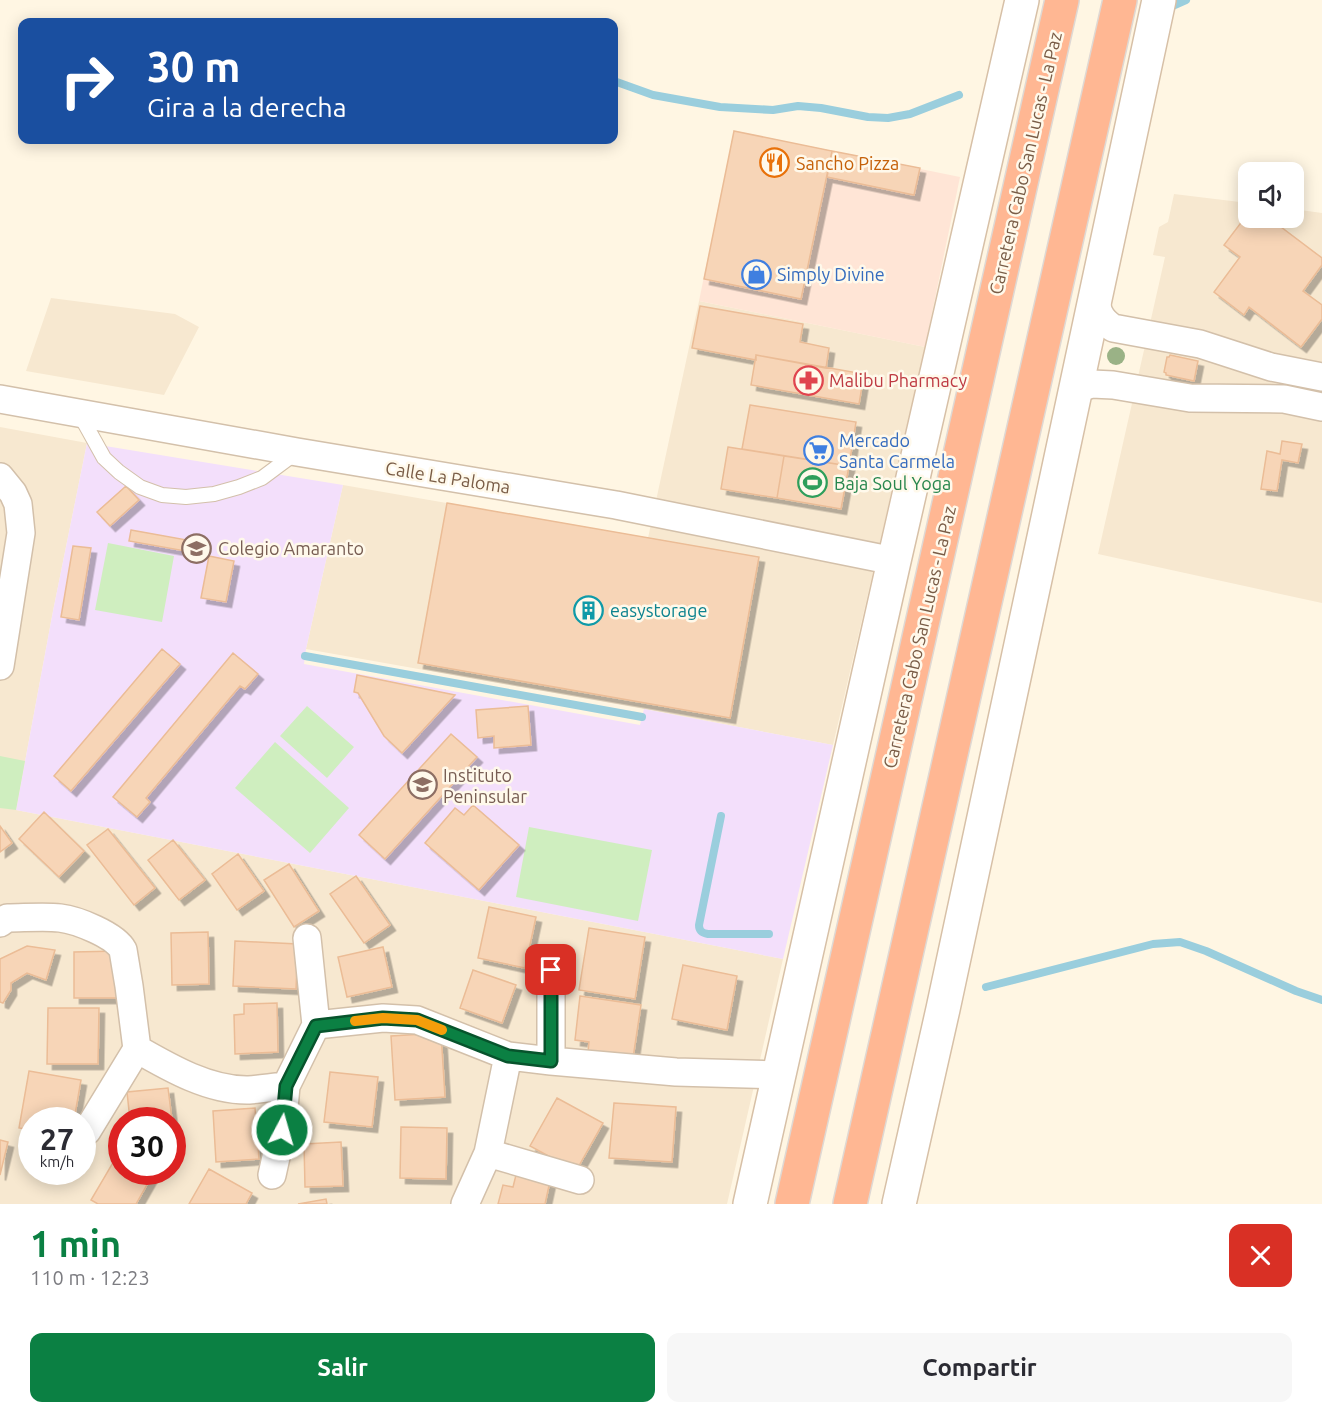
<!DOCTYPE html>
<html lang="es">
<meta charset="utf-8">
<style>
body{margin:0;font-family:Ubuntu,sans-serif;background:#f7f7f7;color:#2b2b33;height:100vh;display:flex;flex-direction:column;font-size:22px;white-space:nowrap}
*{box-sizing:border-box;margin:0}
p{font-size:20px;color:#7c7c81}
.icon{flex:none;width:33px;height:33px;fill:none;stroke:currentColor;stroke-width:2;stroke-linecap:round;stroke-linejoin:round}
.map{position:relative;height:1204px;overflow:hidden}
.side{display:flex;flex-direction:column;background:#fff;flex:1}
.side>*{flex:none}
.hud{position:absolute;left:18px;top:18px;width:600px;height:126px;border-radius:12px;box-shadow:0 3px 15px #0003;background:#1a4fa0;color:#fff;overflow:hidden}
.buttons{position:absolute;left:1238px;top:162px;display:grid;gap:12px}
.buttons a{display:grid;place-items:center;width:66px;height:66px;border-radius:12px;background:#fff;box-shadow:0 3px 15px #0003;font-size:30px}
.speed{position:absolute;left:18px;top:1107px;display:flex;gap:12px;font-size:30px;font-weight:700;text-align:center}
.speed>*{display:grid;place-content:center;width:78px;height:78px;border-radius:50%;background:#fff;box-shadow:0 3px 15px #0003;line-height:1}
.speed small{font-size:15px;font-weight:400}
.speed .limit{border:9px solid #d22;background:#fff;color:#111}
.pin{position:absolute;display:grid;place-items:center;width:51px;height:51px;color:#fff;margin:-26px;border-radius:12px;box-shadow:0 3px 9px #0006}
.me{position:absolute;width:66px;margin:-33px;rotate:6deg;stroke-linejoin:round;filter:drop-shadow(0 0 4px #0008)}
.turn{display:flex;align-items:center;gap:21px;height:126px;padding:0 30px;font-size:27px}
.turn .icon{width:78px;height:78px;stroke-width:2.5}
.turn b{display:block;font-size:42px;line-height:51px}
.round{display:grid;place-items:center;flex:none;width:63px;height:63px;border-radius:12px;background:#f7f7f7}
.overview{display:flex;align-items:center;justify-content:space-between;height:102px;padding:0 30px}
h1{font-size:36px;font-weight:700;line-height:45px;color:#0b8043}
.cta{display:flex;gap:12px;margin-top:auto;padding:12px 30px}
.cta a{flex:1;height:69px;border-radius:12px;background:#0b8043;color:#fff;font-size:24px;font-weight:700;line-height:69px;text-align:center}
.cta a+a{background:#f7f7f7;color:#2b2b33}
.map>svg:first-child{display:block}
.residential{fill:#f7e8d0;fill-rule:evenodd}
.commercial{fill:#ffe5d6}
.education{fill:#f3dffb}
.green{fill:#cfeebf}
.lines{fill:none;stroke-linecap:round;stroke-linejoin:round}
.stream{stroke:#9acedd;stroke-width:8}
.building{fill:#f7d5b7;stroke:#ebbc96;stroke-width:1.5;filter:url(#shadow)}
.lane-casing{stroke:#d3c0aa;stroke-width:16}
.street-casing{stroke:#d3c0aa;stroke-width:30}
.secondary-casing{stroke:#d7c0a7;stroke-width:36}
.highway-casing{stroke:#dfd8d3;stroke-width:36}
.lane{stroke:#fff;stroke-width:14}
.street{stroke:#fff;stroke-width:27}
.secondary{stroke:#fff;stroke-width:33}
.highway{stroke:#ffb793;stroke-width:33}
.tree{fill:#9ab286}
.route-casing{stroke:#07532c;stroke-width:15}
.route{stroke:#0b8043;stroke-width:10}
.slow{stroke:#f59e0b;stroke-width:10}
.labels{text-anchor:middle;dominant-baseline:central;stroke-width:5;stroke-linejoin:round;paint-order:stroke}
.food-label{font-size:18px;fill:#c56008;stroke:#fff9eb;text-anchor:start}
.street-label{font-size:18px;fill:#795c46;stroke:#fff9eb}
.shop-label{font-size:18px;fill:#366cbe;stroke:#fff9eb;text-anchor:start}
.health-label{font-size:18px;fill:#be3a42;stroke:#fff9eb;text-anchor:start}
.leisure-label{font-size:18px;fill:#27864d;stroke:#fff9eb;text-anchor:start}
.education-label{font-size:18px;fill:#785e54;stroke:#fff9eb;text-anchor:start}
.culture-label{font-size:18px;fill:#0d838f;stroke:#fff9eb;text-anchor:start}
</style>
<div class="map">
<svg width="1322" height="1204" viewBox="0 0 1322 1204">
<defs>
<filter id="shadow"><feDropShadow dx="5.5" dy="5.5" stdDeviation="0" flood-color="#0004"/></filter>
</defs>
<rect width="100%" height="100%" fill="#fff6e3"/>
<path class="residential" d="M1174 194 1248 203V218H1293V209L1322 213V603L1098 554 1165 257 1153 255 1159 227 1168 222Z
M51 298 175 314 199 327 164 395 26 371Z
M699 301 925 347 833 745 644 709 306 649 343 485 648 538Z
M0 427 87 443 53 611 16 810 783 959 727 1204H0ZM32 1120H82V1172H32ZM122 1120H172V1172H122Z"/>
<path class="commercial" d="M734 131 960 177 925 347 699 301Z"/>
<path class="education" d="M87 443 343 485 306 649 304 664 640 725 644 709 833 745 783 959 16 810 53 611Z"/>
<path class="green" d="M108 543 174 556 162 622 95 610Z
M307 706 354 747 327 778 280 736Z
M275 742 349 808 310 853 235 788Z
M0 756 25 761 16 810 0 808Z
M529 827 652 850 638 921 516 897Z"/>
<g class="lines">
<path class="stream" d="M1168 8 1186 0
M614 81 653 95 720 107 773 110 798 106 821 108 868 117 888 118 910 114 959 95
M305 656 642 717
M721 816 699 925C699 931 702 933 708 934H769
M986 987 1153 944 1180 942 1206 951 1296 991 1322 1000"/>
</g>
<path class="building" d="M734 131 832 151 801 299 704 279Z
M832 151 920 168 914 195 827 177Z
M1246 216 1258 226 1264 218H1269L1322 258V265L1303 291 1322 305V319L1301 347 1249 307 1244 315 1214 292 1240 257 1224 245Z
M700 306 803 324 800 342 829 348 826 368 756 355V360L692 348Z
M756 355 864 374 859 404 751 385Z
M1170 355 1198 361 1194 381 1166 375V373L1164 372 1167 357H1169Z
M750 405 856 422 849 466 742 449Z
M1282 441 1302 444 1298 463 1282 460 1277 491 1261 489 1267 451 1280 454Z
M728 447 784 456 777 498 721 489Z
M784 456 849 466 841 509 777 498Z
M126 486 139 500 110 526 97 512Z
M447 503 759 557 730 718 418 663Z
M131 530 187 540 185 551 129 541Z
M73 546 91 548 79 620 61 617Z
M209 556 234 561 226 602 201 598Z
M162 649 180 664 71 791 54 776Z
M233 653 258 674 245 689 240 686 146 798 150 802 137 817 113 797Z
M357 675 455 695 402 753 384 736 358 693 354 692Z
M528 706 531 745 494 748V736L478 738 476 710Z
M451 734 477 757 385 859 359 835Z
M473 805 519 845 479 890 425 843 455 808 464 815Z
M44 812 84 851 59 877 19 839Z
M0 826 12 843 0 852Z
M108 829 155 888 134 905 87 845Z
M173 840 205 880 179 900 148 860Z
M238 854 264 891 237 910 212 874Z
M289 864 319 911 294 927 264 880Z
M356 876 390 925 364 943 330 894Z
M489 907 536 917 525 968 478 958Z
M589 928 645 937 635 999 579 990Z
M208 932 209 984 172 985 171 933Z
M235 941 298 944 296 989 233 986Z
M27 946 55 950 46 980 27 973 11 983V990L3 1003 0 1002V959Z
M383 947 392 987 347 997 338 957Z
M118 951V998H74V952Z
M683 965 737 976 727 1030 672 1019Z
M473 970 516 985 502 1023 460 1008Z
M580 996 641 1005 633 1058 588 1052 589 1042 575 1040Z
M277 1003 278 1052 235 1054 234 1015 244 1014V1004Z
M48 1008H99L98 1064H47Z
M441 1033 445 1097 395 1100 391 1036Z
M29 1071 81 1080 74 1120H32V1130L19 1128Z
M330 1072 378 1077 372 1127 324 1122Z
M168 1088 172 1120H130L127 1092Z
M557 1098 603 1123 576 1171 530 1146Z
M614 1103 676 1107 672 1162 609 1158Z
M255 1108 259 1159 216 1162 213 1111Z
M401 1127 447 1128 446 1179 400 1178Z
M0 1140 8 1142 0 1175Z
M341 1142 343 1186 305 1187 304 1144Z
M118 1154 122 1155V1172H149L153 1174 136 1204H98L91 1200Z
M209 1169 252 1193 246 1204H189Z
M516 1175 550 1181 545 1204H498L503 1185 513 1187Z
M326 1199 327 1204H298Z"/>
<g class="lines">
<defs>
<path id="lane" d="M79 413 104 458 119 472 140 487 162 495 186 497 214 494 239 487 262 478 297 452"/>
<path id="street" d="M1096 292C1095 308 1099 319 1113 328L1200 344 1271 367 1322 377
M1074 393 1079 388 1085 386 1092 384 1113 385 1190 398 1284 399 1322 407
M0 399 297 452 616 505 894 561
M0 477 13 493 18 504 21 533 0 666
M0 923 7 918C23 918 45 916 60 918 77 920 115 935 123 950L129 986 137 1049C170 1068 210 1091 249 1090 262 1089 274 1087 286 1086L316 1025 383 1018 417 1020 508 1056 551 1061 676 1072 779 1075
M307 938 316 1025
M551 1061V970
M87 1131 137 1049
M488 1153 508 1056
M272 1175 282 1130 286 1086
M465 1204 488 1153 580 1180"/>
<path id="secondary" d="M750 1204 894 561 1022 0
M899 1204 943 1009 1159 0"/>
<path id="highway" d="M792 1204 1062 0
M850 1204 1120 0"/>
</defs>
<use href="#lane" class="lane-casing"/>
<use href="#street" class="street-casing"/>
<use href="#secondary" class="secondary-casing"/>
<use href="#highway" class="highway-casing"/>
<use href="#lane" class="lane"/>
<use href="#street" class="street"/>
<use href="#secondary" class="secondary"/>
<use href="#highway" class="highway"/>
</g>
<circle class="tree" cx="1116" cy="356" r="9"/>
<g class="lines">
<defs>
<path id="route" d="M282 1130 286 1086 316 1026 383 1018 417 1020 508 1056 551 1061V970"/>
</defs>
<use href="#route" class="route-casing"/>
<use href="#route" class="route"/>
<path class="slow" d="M355 1021 383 1018 417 1020 442 1030"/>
</g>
<defs>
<symbol id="restaurant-ring" viewBox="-11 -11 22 22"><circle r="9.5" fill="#fff9eb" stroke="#e8710a" stroke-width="1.5"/><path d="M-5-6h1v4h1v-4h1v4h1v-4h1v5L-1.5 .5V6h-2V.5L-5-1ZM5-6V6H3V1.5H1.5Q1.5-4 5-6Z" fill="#e8710a"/></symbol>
<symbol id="shop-ring" viewBox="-11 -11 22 22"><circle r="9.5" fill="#fff9eb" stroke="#3f7fe0" stroke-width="1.5"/><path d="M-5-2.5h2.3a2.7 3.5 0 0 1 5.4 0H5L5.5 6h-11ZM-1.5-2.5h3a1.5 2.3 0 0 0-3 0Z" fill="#3f7fe0"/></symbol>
<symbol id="pharmacy-ring" viewBox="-11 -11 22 22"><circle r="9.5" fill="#fff9eb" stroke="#e0444e" stroke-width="1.5"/><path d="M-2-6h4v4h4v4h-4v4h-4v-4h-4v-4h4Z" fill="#e0444e"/></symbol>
<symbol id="supermarket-ring" viewBox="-11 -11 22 22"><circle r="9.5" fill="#fff9eb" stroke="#3f7fe0" stroke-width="1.5"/><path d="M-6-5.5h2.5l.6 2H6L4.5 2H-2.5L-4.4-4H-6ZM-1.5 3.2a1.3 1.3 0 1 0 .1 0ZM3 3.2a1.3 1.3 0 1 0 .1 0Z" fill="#3f7fe0"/></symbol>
<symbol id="stadium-ring" viewBox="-11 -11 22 22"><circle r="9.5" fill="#fff9eb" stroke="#2e9e5b" stroke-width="1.5"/><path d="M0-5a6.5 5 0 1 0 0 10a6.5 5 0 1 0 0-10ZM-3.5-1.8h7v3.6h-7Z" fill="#2e9e5b"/></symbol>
<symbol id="school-ring" viewBox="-11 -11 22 22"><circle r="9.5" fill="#fff9eb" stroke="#8d6e63" stroke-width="1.5"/><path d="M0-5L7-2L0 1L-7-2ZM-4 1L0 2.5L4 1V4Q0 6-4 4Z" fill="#8d6e63"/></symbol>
<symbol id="building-ring" viewBox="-11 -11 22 22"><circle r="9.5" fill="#fff9eb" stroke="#0f9aa8" stroke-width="1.5"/><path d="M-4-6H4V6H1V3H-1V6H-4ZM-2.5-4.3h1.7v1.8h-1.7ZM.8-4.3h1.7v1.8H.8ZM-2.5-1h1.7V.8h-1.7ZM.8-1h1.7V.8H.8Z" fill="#0f9aa8"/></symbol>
<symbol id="university-ring" viewBox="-11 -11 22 22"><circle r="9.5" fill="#fff9eb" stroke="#8d6e63" stroke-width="1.5"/><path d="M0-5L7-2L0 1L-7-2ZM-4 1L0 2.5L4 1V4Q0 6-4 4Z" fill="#8d6e63"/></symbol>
</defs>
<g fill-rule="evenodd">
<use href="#restaurant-ring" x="758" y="146" width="33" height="33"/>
<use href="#shop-ring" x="740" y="258" width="33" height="33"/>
<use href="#pharmacy-ring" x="792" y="364" width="33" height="33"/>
<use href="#supermarket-ring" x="802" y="434" width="33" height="33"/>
<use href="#stadium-ring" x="796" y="466" width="33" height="33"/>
<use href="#school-ring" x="180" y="532" width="33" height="33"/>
<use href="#building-ring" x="572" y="594" width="33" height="33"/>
<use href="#university-ring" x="406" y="768" width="33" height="33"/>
</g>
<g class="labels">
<g class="food-label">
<text x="796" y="163">Sancho Pizza</text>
</g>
<g class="street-label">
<text transform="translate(1025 163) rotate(-77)">Carretera Cabo San Lucas - La Paz</text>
<text transform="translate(448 477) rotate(9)">Calle La Paloma</text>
<text transform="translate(919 637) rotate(-77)">Carretera Cabo San Lucas - La Paz</text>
</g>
<g class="shop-label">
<text x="777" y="274">Simply Divine</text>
<text x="839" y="440">Mercado<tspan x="839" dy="21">Santa Carmela</tspan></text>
</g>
<g class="health-label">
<text x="829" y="380">Malibu Pharmacy</text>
</g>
<g class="leisure-label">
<text x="834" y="483">Baja Soul Yoga</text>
</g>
<g class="education-label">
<text x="218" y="548">Colegio Amaranto</text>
<text x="443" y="775">Instituto<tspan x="443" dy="21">Peninsular</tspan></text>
</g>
<g class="culture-label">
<text x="610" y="610">easystorage</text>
</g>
</g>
</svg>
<div class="buttons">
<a><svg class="icon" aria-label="sound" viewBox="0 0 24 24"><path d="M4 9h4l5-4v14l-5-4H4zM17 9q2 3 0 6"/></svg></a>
</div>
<div class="speed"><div>27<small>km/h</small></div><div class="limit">30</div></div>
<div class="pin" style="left:551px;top:970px;background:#d93025"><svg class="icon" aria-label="arrive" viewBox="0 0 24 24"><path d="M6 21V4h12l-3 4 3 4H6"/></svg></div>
<svg class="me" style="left:282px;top:1130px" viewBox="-20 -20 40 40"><circle r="17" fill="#0b8043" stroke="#fff" stroke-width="3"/><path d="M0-11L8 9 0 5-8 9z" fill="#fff"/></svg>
<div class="hud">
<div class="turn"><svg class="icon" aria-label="right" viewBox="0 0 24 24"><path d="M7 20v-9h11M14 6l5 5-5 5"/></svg><div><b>30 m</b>Gira a la derecha</div></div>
</div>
</div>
<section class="side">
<div class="overview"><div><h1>1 min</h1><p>110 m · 12:23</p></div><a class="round" style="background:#d93025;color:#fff"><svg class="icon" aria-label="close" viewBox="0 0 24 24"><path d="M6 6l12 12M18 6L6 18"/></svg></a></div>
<div class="cta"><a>Salir</a><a>Compartir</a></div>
</section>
